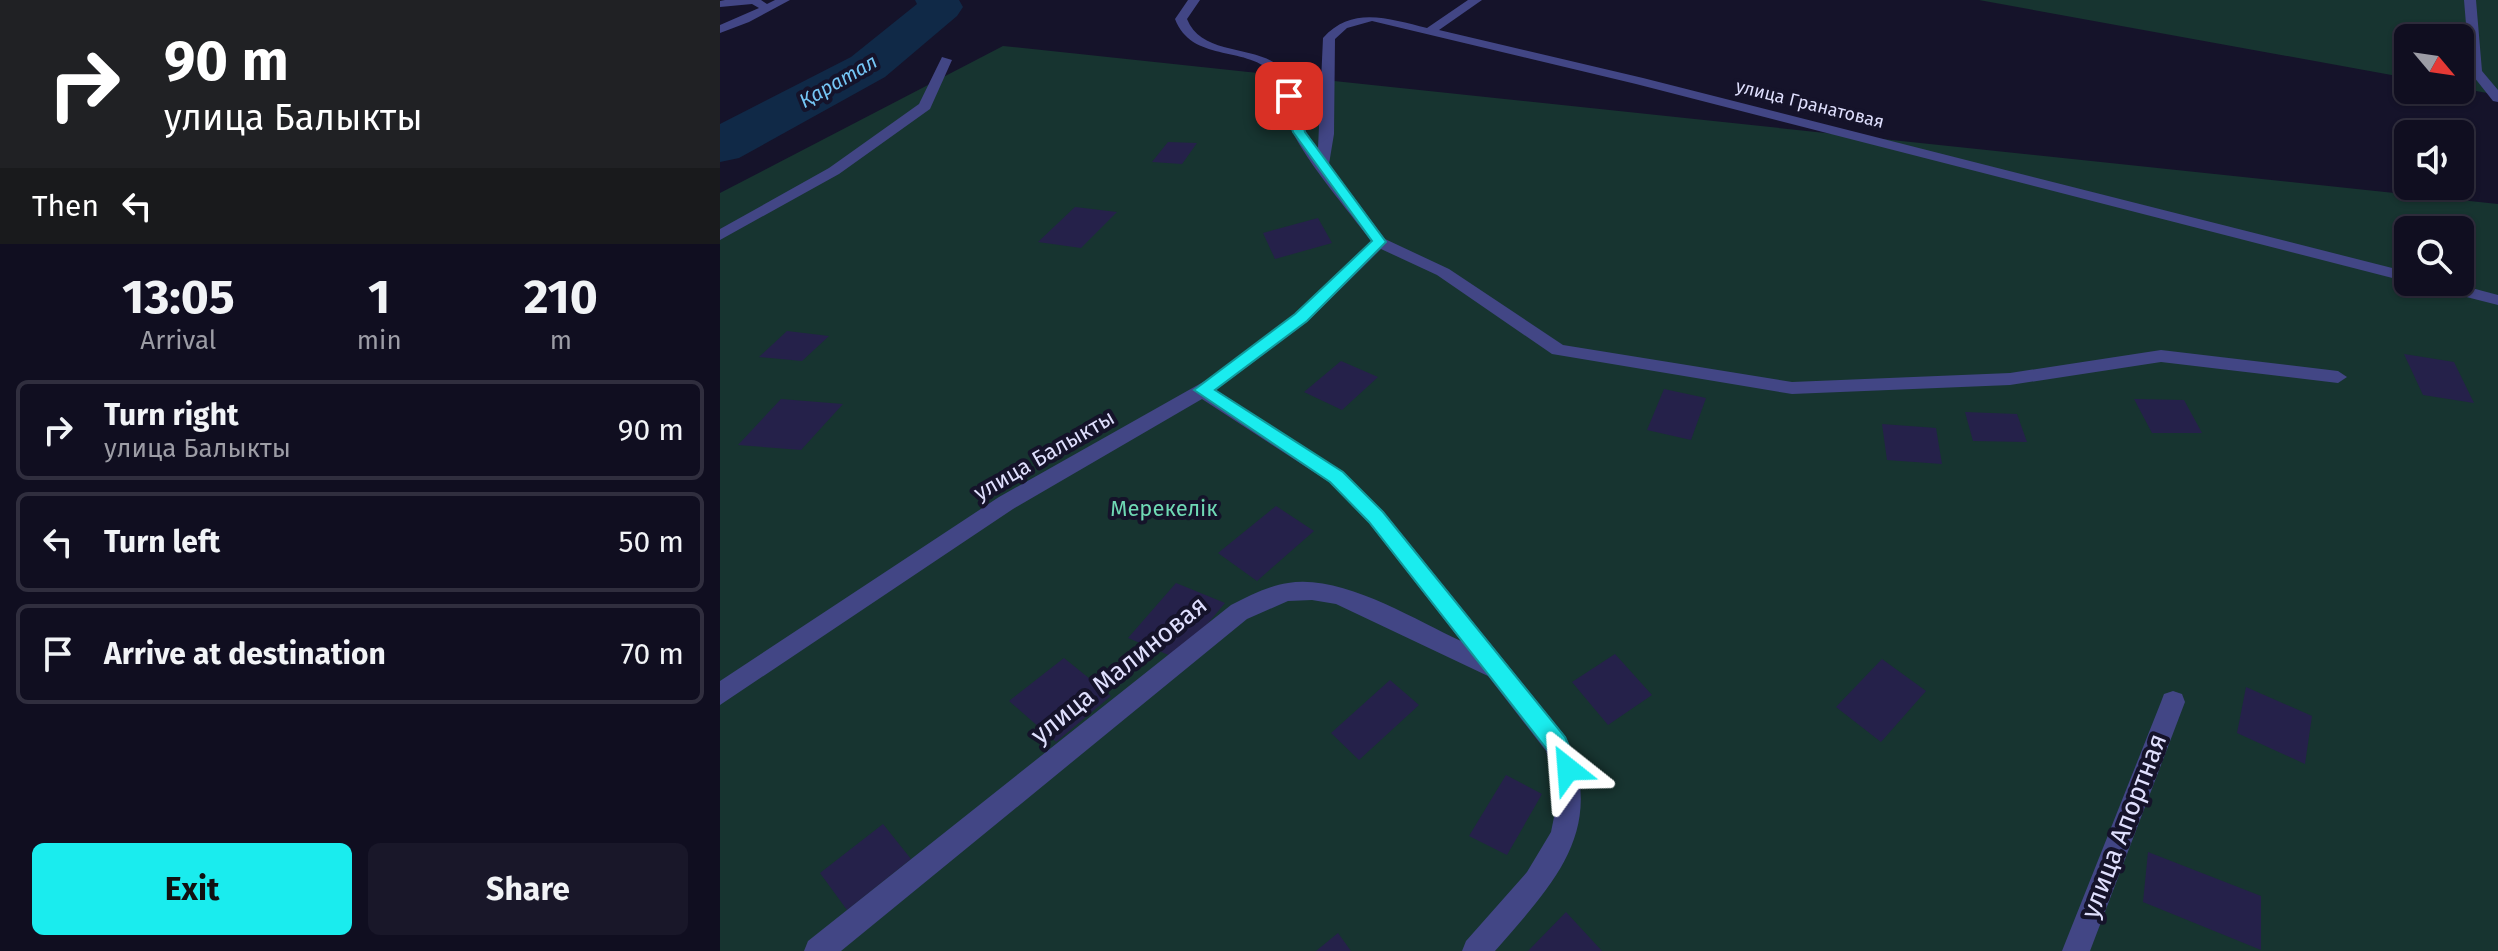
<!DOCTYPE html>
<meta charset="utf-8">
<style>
body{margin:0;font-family:"Fira Sans",sans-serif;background:#191729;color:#f1f3f6;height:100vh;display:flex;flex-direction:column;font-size:30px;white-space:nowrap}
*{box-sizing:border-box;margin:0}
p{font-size:26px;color:#9c9ca5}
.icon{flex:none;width:44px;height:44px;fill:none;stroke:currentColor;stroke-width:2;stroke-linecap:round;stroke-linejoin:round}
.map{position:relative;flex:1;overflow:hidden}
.drawer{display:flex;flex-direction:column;background:#100e20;width:720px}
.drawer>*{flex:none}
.hud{background:#202124;color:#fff;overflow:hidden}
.needle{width:52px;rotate:119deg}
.tools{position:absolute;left:1674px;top:24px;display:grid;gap:16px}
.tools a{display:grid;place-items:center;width:80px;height:80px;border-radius:12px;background:#100e20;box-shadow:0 2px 6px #0004,0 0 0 2px #302e3e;font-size:40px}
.pin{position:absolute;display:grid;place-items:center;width:68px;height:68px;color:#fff;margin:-34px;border-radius:16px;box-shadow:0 4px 12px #0006}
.me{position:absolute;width:88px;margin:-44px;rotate:332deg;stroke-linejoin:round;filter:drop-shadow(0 0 6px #0008)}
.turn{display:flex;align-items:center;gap:28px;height:168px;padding:0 32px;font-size:36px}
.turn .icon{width:104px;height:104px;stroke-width:2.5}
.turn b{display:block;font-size:56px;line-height:68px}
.then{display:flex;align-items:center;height:76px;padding:0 32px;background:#0003;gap:16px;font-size:30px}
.eta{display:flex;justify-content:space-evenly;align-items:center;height:136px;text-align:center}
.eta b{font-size:48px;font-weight:700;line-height:56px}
.button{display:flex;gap:16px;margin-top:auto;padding:16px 32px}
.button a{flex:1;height:92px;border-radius:12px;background:#1aecee;color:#111;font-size:32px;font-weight:700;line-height:92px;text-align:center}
.button a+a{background:#191729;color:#f1f3f6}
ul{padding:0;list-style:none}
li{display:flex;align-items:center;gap:24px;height:100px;margin:0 16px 12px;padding:0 16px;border:4px solid #302e3e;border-radius:12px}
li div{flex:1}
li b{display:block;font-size:30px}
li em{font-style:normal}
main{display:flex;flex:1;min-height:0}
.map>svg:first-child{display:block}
.green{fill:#173430;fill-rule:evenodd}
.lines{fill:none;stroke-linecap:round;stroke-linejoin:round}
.river{fill:#102947;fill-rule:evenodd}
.building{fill:#25214a}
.minor{fill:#424685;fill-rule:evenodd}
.route{fill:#1aecee;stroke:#11999b;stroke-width:2}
.labels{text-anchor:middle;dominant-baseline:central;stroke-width:8;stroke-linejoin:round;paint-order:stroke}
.far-street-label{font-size:18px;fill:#dfdffd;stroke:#15132a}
.far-water-label{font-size:20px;font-style:italic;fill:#75c6f5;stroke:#15132a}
.street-label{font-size:22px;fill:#dfdffd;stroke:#15132a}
.park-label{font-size:22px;fill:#6fd9b4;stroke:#15132a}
.near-street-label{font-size:26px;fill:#dfdffd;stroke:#15132a}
</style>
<main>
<section class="drawer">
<div class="hud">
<div class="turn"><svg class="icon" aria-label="right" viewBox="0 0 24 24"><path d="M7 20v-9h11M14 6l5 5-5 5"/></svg><div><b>90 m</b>улица Балыкты</div></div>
<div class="then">Then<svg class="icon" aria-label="left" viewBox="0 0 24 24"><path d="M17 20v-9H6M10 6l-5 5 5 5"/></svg></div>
</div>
<div class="eta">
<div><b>13:05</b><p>Arrival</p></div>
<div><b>1</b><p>min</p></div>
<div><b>210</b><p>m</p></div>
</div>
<ul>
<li><svg class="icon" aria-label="right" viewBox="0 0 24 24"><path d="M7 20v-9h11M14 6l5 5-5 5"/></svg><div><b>Turn right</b><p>улица Балыкты</p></div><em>90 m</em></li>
<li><svg class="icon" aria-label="left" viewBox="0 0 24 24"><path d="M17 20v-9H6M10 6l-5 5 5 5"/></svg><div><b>Turn left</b></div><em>50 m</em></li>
<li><svg class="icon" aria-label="arrive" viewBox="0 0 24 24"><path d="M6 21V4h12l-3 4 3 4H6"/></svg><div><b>Arrive at destination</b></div><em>70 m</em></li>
</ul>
<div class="button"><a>Exit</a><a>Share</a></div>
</section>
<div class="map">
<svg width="1778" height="951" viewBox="0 0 1778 951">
<rect width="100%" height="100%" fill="#15132a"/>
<path class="green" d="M1259 0H1778V95L1740 88V38H1688V78Z
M283 46 1778 204V951H0V193ZM1688 230H1740V282H1688Z"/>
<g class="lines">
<path class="river" d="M195 0H239L243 7 237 16 165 77 19 158 0 162V124L131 57 197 4Z"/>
</g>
<path class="building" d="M448 142 477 143 462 164 432 162Z
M355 207 397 212 361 248 318 242Z
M598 218 612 243 555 259 543 233Z
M67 331 109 336 82 361 39 357Z
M1684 354 1734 362 1754 403 1703 395Z
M621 361 658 377 622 410 584 392Z
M944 389 986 398 971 440 927 430Z
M61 399 123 404 81 450 18 445Z
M1414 399 1464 400 1482 433H1432Z
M1245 412 1297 414 1307 442 1253 441Z
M1162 424 1216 428 1222 464 1167 460Z
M556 506 594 531 537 581 498 553Z
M456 583 505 603 458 659 408 638Z
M895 654 932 695 888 725 852 682Z
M344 658 391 696 336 742 289 701Z
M1162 659 1206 691 1161 742 1116 707Z
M670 680 699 705 639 760 611 733Z
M1526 687 1592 716 1585 764 1517 733Z
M786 775 822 794 787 855 749 836Z
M163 824 191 859 127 910 100 873Z
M1428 852 1541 896V950L1423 902Z
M846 912 882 951H808Z
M618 933 631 951H596Z"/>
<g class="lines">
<path class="minor" d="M5 0H41L47 4 55 0H70L29 22 0 33V25L39 8 32 4 0 7V1Z
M468 0H480L467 19C481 55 531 45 558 65 578 79 575 106 584 127 587 135 593 141 598 148L603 38C632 5 670 19 707 28L748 0H762L719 30 923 78 1688 272V282L916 84 652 21 627 28 615 39 614 134 609 164 665 239 729 269 843 345 1072 382 1290 373 1441 350 1618 371 1627 377 1618 383 1441 362 1290 385 1072 394 832 354 717 275 661 249 587 322 496 390 623 472 663 511 846 737C888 830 833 884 775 951H742L746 941 807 872 831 832 836 807 835 778 826 751 768 676 616 604 592 600 568 601 527 619 121 951H84L88 941 511 605C529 596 548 586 568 583 622 574 693 619 741 641L649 523 609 482 482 399 293 509 0 705V681L279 497 499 373 575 314 651 241C627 209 589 165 572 131 563 114 568 88 553 73 525 45 472 63 455 19Z
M1744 0H1756L1762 71 1778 90V102L1773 101 1750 72Z
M222 57 232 60 210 109 119 174 0 240V229L109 168 199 104Z
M1701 282H1729L1778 295V305L1703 286Z
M1453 691 1462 694 1465 702 1370 951H1342L1441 702 1444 694Z"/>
</g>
<path class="route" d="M569 92 575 96 585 132 666 242 587 321 495 390 623 472 663 512 845 737 859 769 856 777 848 780 840 777 829 752 649 522 610 482 474 390 575 314 652 241 573 132 563 96Z"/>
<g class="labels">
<g class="far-street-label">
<text transform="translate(1090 104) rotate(14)">улица Гранатовая</text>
</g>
<g class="far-water-label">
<text transform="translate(118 81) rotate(-30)">Қаратал</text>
</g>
<g class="street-label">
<text transform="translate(324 455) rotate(-30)">улица Балыкты</text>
</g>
<g class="park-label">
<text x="444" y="508">Мерекелік</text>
</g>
<g class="near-street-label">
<text transform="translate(399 670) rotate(-39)">улица Малиновая</text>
<text transform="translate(1404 826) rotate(-69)">улица Апортная</text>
</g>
</g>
</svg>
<div class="tools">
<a><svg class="needle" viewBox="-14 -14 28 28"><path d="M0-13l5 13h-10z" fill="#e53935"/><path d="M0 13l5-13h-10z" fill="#9c9ca5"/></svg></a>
<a><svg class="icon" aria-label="sound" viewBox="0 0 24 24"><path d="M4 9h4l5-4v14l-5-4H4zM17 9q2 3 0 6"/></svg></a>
<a><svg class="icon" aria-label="search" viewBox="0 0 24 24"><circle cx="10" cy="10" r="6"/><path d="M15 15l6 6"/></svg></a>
</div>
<div class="pin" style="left:569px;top:96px;background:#d93025"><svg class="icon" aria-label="arrive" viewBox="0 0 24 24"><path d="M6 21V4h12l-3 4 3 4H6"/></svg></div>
<svg class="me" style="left:848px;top:769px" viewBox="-20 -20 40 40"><path d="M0-17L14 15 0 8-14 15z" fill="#1aecee" stroke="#fff" stroke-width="4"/></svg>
</div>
</main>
